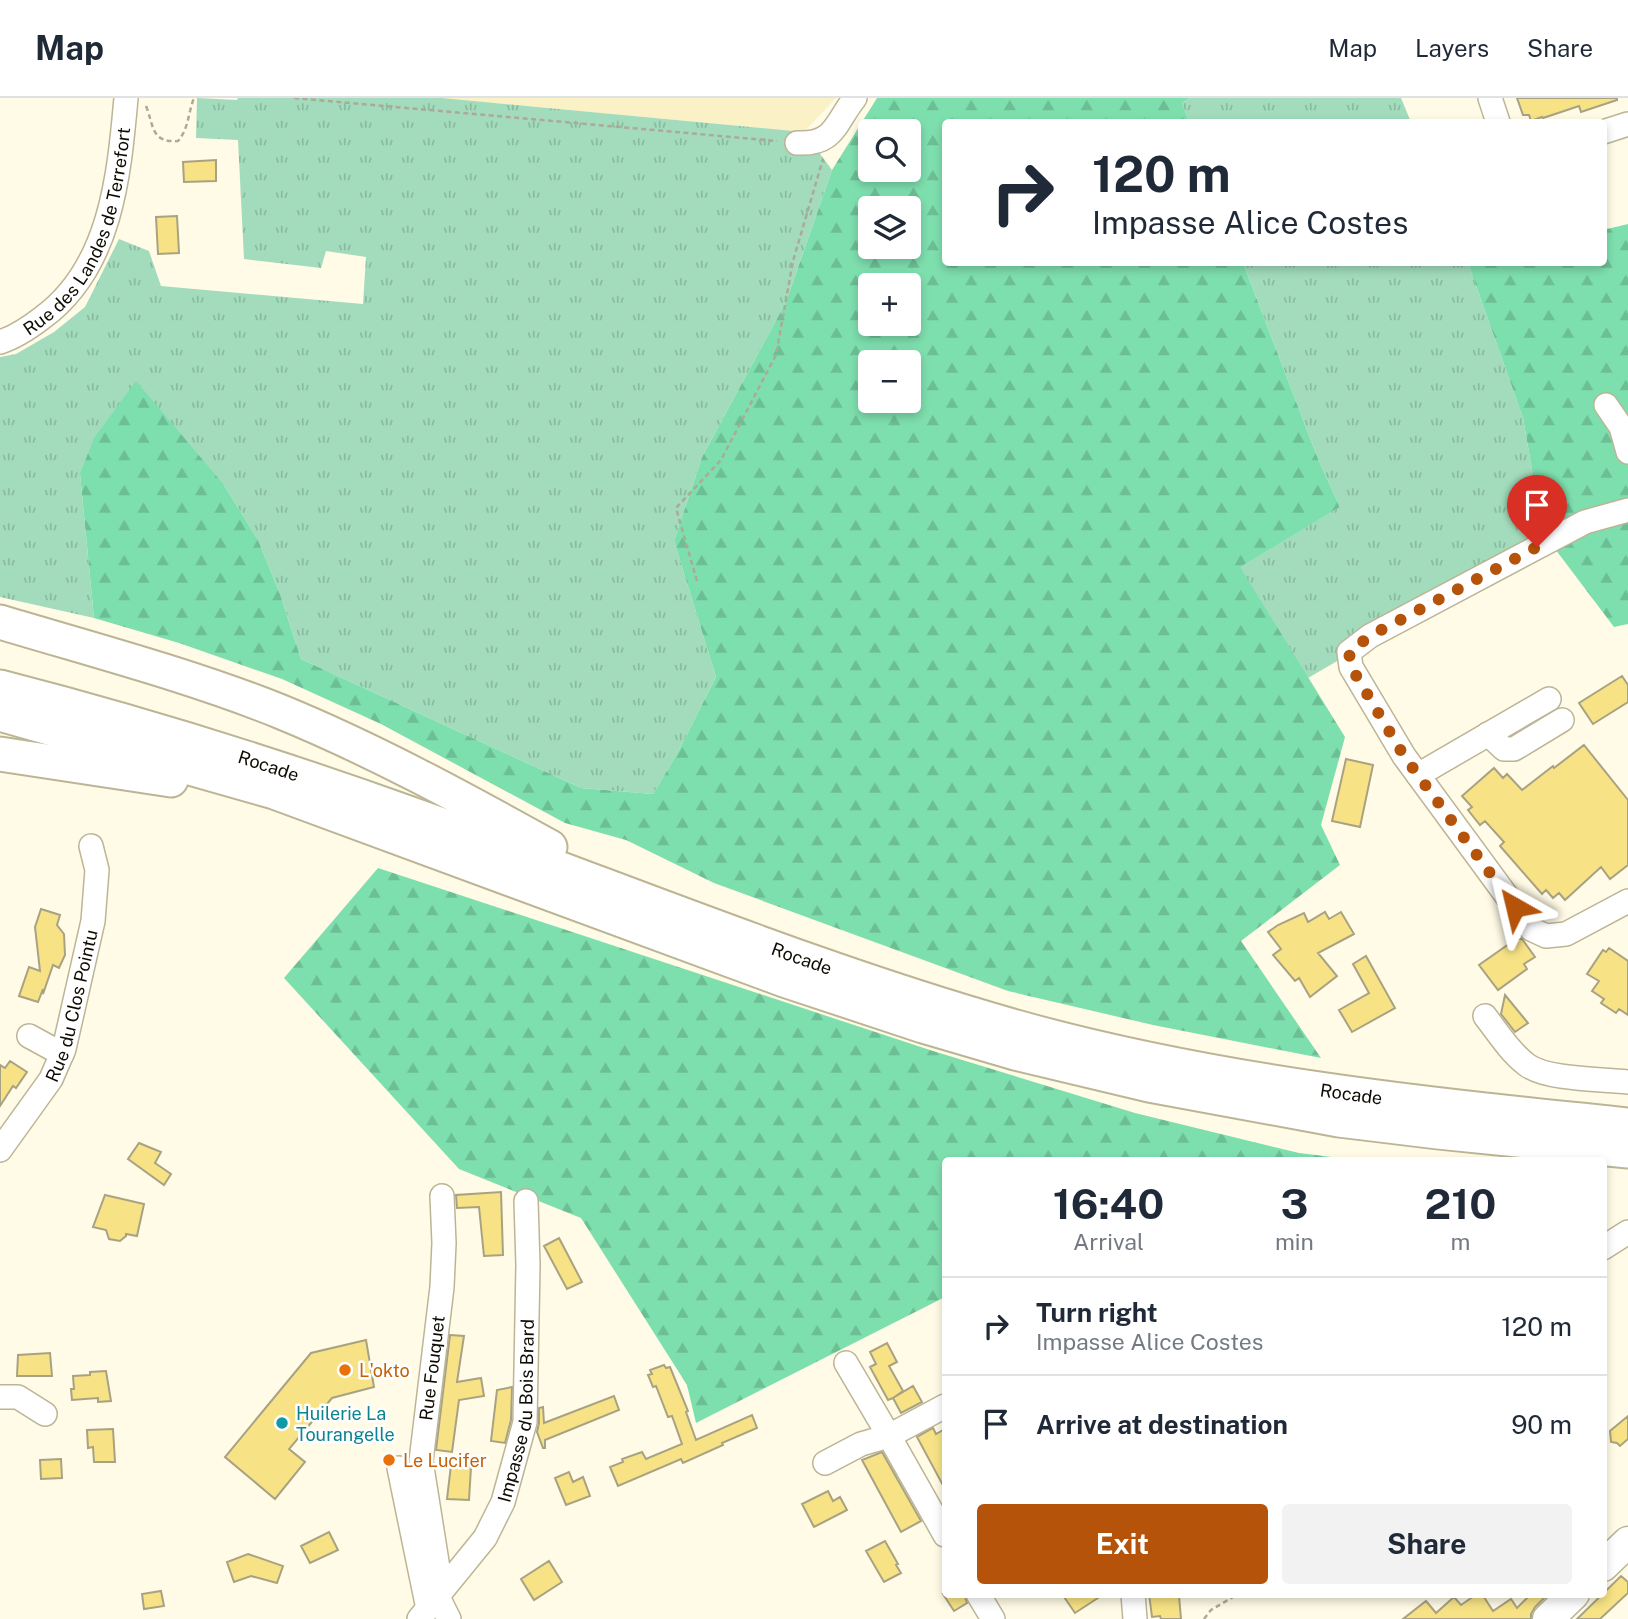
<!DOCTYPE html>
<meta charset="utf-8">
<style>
body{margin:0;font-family:"Public Sans",sans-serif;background:#f2f2f3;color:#1f2937;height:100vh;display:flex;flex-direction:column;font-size:26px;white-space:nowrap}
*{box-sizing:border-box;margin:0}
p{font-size:23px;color:#747a83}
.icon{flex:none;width:38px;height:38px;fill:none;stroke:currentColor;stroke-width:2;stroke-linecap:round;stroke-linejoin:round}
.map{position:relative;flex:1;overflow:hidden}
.details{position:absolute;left:942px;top:1059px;width:665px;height:441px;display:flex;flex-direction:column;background:#fff;border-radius:7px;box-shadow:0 4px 10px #0003}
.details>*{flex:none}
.hud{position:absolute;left:942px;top:21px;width:665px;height:147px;border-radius:7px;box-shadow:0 4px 10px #0003;background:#fff;color:#1f2937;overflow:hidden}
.tools{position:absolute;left:858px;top:21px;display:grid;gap:14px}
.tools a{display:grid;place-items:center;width:63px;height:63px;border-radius:7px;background:#fff;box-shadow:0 4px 10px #0003;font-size:35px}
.pin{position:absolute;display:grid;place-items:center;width:60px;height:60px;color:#fff;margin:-72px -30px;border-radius:50% 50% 50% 0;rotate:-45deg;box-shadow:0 0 7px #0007}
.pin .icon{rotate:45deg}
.me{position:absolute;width:77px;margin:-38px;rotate:323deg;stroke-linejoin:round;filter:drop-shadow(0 0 5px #0008)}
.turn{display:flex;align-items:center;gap:24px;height:147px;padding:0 35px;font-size:32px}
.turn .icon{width:91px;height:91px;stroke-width:2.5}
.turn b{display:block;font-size:49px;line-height:60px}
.eta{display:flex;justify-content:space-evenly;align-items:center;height:119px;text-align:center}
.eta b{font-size:42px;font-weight:700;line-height:49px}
.button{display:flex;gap:14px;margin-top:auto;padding:14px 35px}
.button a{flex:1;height:80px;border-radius:7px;background:#b45309;color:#fff;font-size:28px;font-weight:700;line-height:80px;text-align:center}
.button a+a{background:#f2f2f3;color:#1f2937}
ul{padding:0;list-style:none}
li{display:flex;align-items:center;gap:21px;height:98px;padding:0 35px;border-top:2px solid #e0e1e3}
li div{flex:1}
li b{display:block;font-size:26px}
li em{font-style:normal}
header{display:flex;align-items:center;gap:42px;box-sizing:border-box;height:98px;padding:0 35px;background:#fff;border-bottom:2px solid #e0e1e3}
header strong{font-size:33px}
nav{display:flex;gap:38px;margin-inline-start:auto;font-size:24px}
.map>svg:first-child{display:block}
.built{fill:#faf1c7}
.grass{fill:url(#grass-tufts)}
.forest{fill:url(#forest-firs);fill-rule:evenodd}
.building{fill:#f7e385;stroke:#a9a282;stroke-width:2}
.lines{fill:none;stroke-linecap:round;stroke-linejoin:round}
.minor-casing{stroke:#bcb595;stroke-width:26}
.major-casing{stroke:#bcb595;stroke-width:33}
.highway-casing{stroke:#bcb595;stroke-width:37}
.path{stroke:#ada998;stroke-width:2.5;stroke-dasharray:5 3.5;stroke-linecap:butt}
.minor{stroke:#fff;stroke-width:23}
.major{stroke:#fff;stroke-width:30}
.highway{stroke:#fff;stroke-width:33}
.route{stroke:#b45309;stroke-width:12;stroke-dasharray:0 21.6}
.food-dot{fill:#e8710a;stroke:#fff;stroke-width:2.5}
.culture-dot{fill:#0f9aa8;stroke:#fff;stroke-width:2.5}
.labels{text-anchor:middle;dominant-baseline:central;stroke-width:5;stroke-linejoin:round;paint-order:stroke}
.street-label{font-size:18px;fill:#0e0b02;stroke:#fff}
.food-label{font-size:18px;fill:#c56008;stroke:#fff;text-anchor:start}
.culture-label{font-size:18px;fill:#0d838f;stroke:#fff;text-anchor:start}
</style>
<header>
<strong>Map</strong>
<nav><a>Map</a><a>Layers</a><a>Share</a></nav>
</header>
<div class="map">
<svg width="1628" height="1521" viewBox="0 0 1628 1521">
<defs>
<pattern id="grass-tufts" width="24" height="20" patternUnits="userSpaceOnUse" patternTransform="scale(1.75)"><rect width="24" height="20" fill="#a2dcbc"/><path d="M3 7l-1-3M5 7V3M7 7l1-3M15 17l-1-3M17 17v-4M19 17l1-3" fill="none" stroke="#8abba0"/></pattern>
<pattern id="forest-firs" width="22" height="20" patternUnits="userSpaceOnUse" patternTransform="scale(1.75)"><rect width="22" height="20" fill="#7edfae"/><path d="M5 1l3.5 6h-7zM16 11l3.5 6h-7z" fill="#6cbe94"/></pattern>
</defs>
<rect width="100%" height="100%" fill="#fffbe6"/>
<path class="built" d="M442 0H836L804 34Z"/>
<path class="grass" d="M197 0 237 2 238 0H442L804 34 832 72 786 204 702 359 674 443 716 579 677 656 653 696 581 690 301 561 280 496 258 442 224 387 80 376 94 520 0 499V259L16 256 54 234 85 209 119 141 149 153 161 188 363 206 366 159 326 153 321 170 244 161 238 42 196 40Z
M1190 0H1401L1411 24H1189L1182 5Z
M1243 165H1468L1523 320 1543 435 1547 441 1308 580 1239 469 1340 409 1318 361Z"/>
<path class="forest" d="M877 0H1190L1182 5 1189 24H945V164L1243 165 1318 361 1340 409 1240 469 1345 639 1321 727 1340 767 1241 843 1321 960 1153 927 1008 893 714 785 626 742 565 725 381 626 282 581 179 545 94 520 80 376 94 340 136 283 224 387 258 442 280 496 301 561 581 690 653 696 677 656 716 579 674 443 702 359 786 204 832 72ZM870 33H908V72H870ZM870 110H908V149H870ZM870 187H908V226H870ZM870 264H908V303H870Z
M1628 126V526L1614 529 1543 435 1523 320 1468 165 1603 164V132Z
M378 770 933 953 1135 1015 1299 1055 1356 1062H945V1199L696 1325 687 1287 581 1120 459 1071 284 880Z"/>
<path class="building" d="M1517 0H1617V2L1581 14 1579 8 1543 20 1542 19 1531 23 1529 17H1523Z
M216 62V83L184 84 183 64Z
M177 118 179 155 158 156 156 119Z
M1622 578 1628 587V604L1593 626 1579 605Z
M1584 647 1628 702V767L1610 781 1601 769 1565 802 1559 795 1553 800 1546 792 1542 796 1500 748 1504 744 1485 723 1480 727 1468 712 1472 709 1462 698 1494 670 1503 680 1507 676 1522 692 1553 668 1554 670Z
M1346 661 1373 667 1360 729 1332 723Z
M41 811 60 817 57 827 64 836 65 857 59 870 53 867 43 896V891L38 904 19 898 29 869 40 873 35 829Z
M1325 814 1329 821 1341 814 1354 836 1318 855 1337 878 1310 899 1299 880 1295 883 1273 857 1281 851 1268 834 1278 827 1304 815 1308 824Z
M1516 841H1522L1535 859 1524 866 1527 871 1498 892 1479 867Z
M1609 850 1628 863V917L1619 911 1616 915 1601 905 1604 901 1592 893 1599 883 1587 876 1603 852 1606 854Z
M1366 858 1395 910 1352 934 1339 912 1369 895 1353 866Z
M1505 897 1528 925 1515 934 1501 916Z
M10 963 27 974 16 990 13 988 0 1008V967L5 970Z
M139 1045 161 1054 155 1065 171 1076 164 1087 128 1061Z
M501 1094 503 1157 484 1158 479 1109 457 1110 456 1097Z
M105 1097 144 1106 137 1138 126 1136V1138L120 1143 109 1141 106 1132 93 1129Z
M559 1140 582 1184 567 1191 544 1148Z
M450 1237 464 1238 457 1284 481 1280 484 1298 459 1302 452 1354 436 1352Z
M366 1242 374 1289 332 1300 289 1351 305 1364 275 1401 225 1359 311 1255Z
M887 1245 897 1264 889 1268 903 1293 893 1300 913 1288 922 1304 901 1315 893 1300 888 1302 870 1269 876 1266 870 1254Z
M50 1255 52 1278H17L18 1257Z
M664 1267 666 1270 670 1269 688 1313 686 1314 696 1342 752 1317 757 1330 722 1345 723 1347 683 1365 681 1361 618 1388 610 1369 623 1364 622 1361 642 1354 646 1361 682 1346 672 1318 668 1319 656 1288 653 1289 648 1277 652 1276 650 1272Z
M106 1273 111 1303 98 1304V1300L72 1302 71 1291H74L73 1278 90 1277V1274Z
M512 1289 511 1322 505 1345 491 1343 497 1292Z
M614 1298 619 1312 545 1342V1350H543L537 1334 539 1325V1310L543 1309 544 1325Z
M1628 1318V1341L1620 1348 1617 1345 1611 1344 1610 1333Z
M933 1330 936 1336 945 1331V1391L917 1339Z
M113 1331 115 1364H94L93 1349 88 1350 87 1332Z
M882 1354 921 1423 901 1434 862 1362Z
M61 1361 62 1380 41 1381 40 1362Z
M451 1367 471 1369 469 1402 447 1401Z
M569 1374 573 1384 583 1379 590 1398 566 1407 555 1380Z
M828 1393 833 1403 840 1399 847 1412 814 1429 802 1406Z
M329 1434 338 1452 310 1465 301 1448Z
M885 1443 898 1466 896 1467 901 1475 884 1484 866 1453Z
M248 1456 283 1468 277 1485 251 1478 234 1484 227 1464Z
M549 1463 562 1484 534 1502 521 1481Z
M1621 1478 1628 1484V1495L1600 1521H1577Z
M161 1493 164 1508 144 1511 142 1496Z
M943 1496H964L967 1505 954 1513Z
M1062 1496H1104L1075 1515Z
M1149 1496H1177L1179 1498 1181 1521H1161L1160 1518 1152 1519Z
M1477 1496H1482L1493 1513 1511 1501 1517 1510 1531 1496H1548L1535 1509 1531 1516V1521H1403L1426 1503 1436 1515 1454 1499 1461 1507Z"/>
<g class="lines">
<defs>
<g id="minor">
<path d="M1490 0 1498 24"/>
<path d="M1603 34 1628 26"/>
<path d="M797 45C835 47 835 25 855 0"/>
<path id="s1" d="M0 244C16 239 29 230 42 220 111 170 119 78 126 0"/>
<path d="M1606 307 1621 329 1628 354"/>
<path d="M1628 412 1585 424 1370 538 1349 554 1351 569 1404 658 1531 831 1546 838 1566 836 1628 803"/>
<path d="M1488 636 1504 651H1514L1562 622"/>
<path d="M1418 677 1549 601"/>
<path d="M1485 918C1498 935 1510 954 1527 967 1547 982 1603 981 1628 984"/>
<path d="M29 938 62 956"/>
<path id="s2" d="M0 1052 51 981 64 951 93 823 97 772 91 748"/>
<path d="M442 1098 444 1145 442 1189 421 1363 438 1470V1499L449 1521"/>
<path d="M1603 1150 1628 1134"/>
<path d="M0 1299H18L45 1316"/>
<path d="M945 1308 889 1338 945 1437"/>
<path d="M825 1365 861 1346 889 1338 846 1265"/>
<path d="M399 1370 428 1511"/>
<path d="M978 1496 993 1521"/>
<path d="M1133 1496 1135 1521"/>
<path id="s3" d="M419 1521 485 1440 503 1404 525 1324 528 1167 526 1103"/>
</g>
<path id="major" d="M1603 1468 1628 1444
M1548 1521 1574 1496"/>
<g id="highway">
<path d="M0 524C93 552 189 577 279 613 372 651 462 700 550 749"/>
<path id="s4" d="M0 589C140 625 278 668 414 717 614 788 811 871 1016 929 1216 985 1422 1006 1628 1027"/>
<path d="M0 616 274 694 784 882 923 928 1015 955 1149 987 1339 1022 1438 1034 1628 1053"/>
<path d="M0 656 171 682"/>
</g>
</defs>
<use href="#minor" class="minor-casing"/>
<use href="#major" class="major-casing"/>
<use href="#highway" class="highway-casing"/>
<path class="path" d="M294 0 777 43
M146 8C154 28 151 45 178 43 189 30 188 15 194 0
M697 483 676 410 721 362 776 257 793 163 823 61
M1204 1521 1211 1512 1238 1496"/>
<use href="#minor" class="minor"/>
<use href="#major" class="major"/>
<use href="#highway" class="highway"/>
</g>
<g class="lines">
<path class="route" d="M1515 809 1404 658 1351 569 1349 554 1370 538 1537 449"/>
</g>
<g class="food-dot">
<circle cx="345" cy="1272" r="7"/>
<circle cx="389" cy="1362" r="7"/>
</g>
<circle class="culture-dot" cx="282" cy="1325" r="7"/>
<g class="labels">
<g class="street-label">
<text stroke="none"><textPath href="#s1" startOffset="145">Rue des Landes de Terrefort</textPath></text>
<text stroke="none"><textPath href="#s4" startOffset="280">Rocade</textPath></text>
<text stroke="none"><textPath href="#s4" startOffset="847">Rocade</textPath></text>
<text stroke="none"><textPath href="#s2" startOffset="164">Rue du Clos Pointu</textPath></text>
<text stroke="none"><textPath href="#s4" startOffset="1414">Rocade</textPath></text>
<text transform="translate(432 1270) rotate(-83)">Rue Fouquet</text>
<text stroke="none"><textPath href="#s3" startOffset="238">Impasse du Bois Brard</textPath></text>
</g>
<g class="food-label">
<text x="359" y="1272">L'okto</text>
<text x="403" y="1362">Le Lucifer</text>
</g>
<g class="culture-label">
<text x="296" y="1315">Huilerie La<tspan x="296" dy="21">Tourangelle</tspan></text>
</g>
</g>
</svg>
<div class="tools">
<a><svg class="icon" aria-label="search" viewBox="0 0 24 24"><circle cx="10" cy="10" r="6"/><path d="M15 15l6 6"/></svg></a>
<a><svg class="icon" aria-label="layers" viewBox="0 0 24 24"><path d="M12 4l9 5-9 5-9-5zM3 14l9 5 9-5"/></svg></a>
<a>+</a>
<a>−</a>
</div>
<div class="pin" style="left:1537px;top:449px;background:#d93025"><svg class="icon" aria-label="arrive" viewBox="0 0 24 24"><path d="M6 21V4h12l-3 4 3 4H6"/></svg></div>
<svg class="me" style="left:1515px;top:809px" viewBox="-20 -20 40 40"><path d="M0-17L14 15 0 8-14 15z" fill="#b45309" stroke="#fff" stroke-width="4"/></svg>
<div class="hud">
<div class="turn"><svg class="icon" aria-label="right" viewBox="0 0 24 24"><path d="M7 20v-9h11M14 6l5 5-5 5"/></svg><div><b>120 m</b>Impasse Alice Costes</div></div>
</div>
<section class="details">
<div class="eta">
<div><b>16:40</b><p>Arrival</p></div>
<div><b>3</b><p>min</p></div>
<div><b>210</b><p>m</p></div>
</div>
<ul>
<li><svg class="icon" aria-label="right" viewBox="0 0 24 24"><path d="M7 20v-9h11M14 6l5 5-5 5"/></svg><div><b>Turn right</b><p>Impasse Alice Costes</p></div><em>120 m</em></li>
<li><svg class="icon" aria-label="arrive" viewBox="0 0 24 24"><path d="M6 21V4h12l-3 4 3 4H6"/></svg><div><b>Arrive at destination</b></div><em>90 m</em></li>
</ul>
<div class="button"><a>Exit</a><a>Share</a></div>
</section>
</div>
